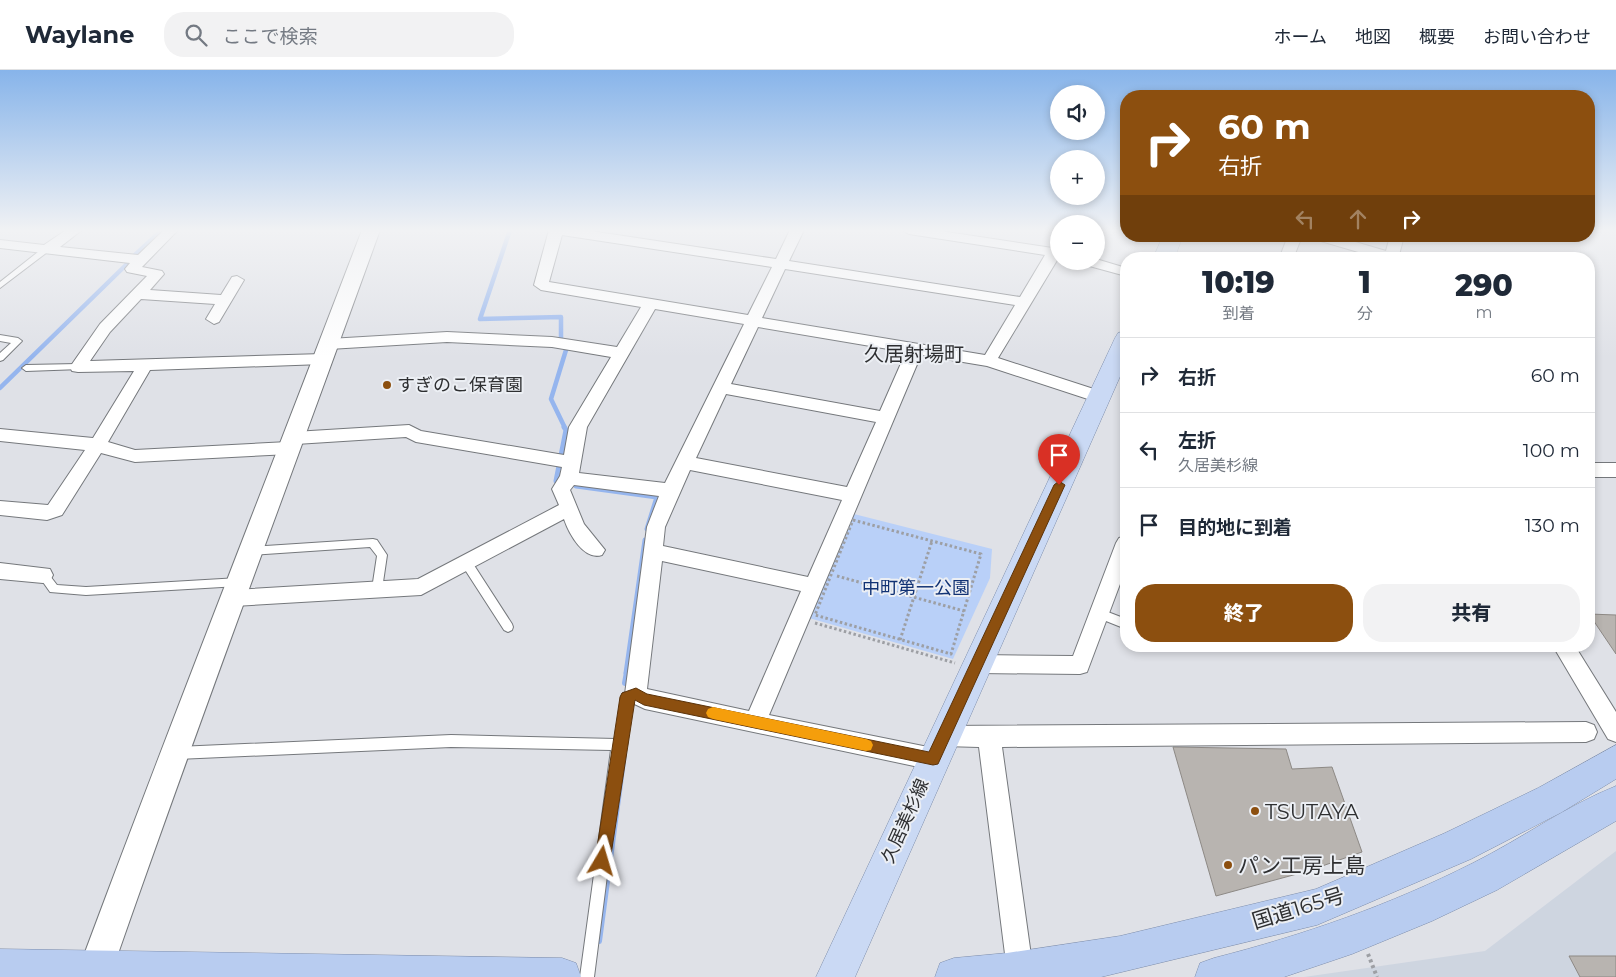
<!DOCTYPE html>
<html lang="ja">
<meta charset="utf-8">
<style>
body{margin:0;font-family:Montserrat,"Noto Sans JP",sans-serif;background:#f2f2f3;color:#1f2937;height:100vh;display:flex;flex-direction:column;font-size:19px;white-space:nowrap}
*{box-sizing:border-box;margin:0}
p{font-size:16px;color:#747a83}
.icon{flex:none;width:28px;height:28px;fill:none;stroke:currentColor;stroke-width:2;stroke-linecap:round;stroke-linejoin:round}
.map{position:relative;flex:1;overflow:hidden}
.drawer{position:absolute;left:1120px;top:182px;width:475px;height:400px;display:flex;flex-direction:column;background:#fff;border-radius:20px;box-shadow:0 2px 8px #0003}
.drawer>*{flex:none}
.guide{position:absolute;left:1120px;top:20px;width:475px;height:152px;border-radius:20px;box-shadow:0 2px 8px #0003;background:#8c4f0f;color:#fff;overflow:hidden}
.buttons{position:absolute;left:1050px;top:15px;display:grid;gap:10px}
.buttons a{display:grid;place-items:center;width:55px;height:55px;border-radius:50%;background:#fff;box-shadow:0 2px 8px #0003;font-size:25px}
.pin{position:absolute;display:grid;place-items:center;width:42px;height:42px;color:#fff;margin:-51px -21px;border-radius:50% 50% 50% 0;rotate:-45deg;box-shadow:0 0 5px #0007}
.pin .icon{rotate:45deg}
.me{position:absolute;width:55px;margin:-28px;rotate:7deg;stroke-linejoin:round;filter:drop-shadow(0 0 4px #0008)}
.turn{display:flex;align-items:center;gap:18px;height:105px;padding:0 15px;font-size:22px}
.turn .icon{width:65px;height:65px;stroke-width:2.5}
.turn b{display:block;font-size:35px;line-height:42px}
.lanes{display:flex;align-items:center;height:48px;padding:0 15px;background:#0003;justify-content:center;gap:25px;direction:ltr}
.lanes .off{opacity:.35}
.eta{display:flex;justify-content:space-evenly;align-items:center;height:85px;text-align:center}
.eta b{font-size:30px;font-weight:800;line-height:35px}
.cta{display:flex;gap:10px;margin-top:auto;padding:10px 15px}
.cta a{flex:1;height:58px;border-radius:20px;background:#8c4f0f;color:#fff;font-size:20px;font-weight:800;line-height:58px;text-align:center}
.cta a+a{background:#f2f2f3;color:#1f2937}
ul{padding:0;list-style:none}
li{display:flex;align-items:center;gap:15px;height:75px;padding:0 15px;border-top:1px solid #e0e1e3}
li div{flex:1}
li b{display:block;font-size:19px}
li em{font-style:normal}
header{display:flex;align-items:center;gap:30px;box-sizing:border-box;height:70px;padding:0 25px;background:#fff;border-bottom:1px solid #e0e1e3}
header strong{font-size:24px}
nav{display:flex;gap:28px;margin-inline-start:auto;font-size:18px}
.search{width:350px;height:45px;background:#f2f2f3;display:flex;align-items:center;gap:12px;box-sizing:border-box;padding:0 18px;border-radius:20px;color:#747a83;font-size:19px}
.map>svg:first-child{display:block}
.built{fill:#ced5e0}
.green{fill:#b9d0f8}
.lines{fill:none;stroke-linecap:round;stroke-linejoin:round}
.stream-far2{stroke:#95b5ee;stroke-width:4.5}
.stream-far1{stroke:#95b5ee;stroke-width:5}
.stream{stroke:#95b5ee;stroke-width:6}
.building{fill:#b8b4b0;stroke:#8d8985}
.service-casing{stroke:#75787c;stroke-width:2}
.minor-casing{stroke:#75787c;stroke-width:2}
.tertiary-casing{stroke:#75787c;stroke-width:2}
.primary-casing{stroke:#7d8dab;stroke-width:1}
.trunk-casing{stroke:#7d8dab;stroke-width:1}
.path-far1{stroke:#9d9fa4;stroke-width:3;stroke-dasharray:2.5 2.5;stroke-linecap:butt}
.path{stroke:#9d9fa4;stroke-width:4;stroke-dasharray:3 3;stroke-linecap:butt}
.service{fill:#fff;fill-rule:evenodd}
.minor{fill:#fff;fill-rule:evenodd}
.tertiary{fill:#fff;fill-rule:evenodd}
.primary{fill:#cad9f4;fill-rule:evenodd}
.trunk{fill:#b8ccf0;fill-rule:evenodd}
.route{fill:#8c4f0f;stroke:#5b330a}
.slow{fill:#f59e0b}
.poi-dot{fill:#8c4f0f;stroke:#eceff4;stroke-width:2}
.labels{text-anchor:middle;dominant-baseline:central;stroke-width:4;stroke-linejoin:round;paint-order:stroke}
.poi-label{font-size:18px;fill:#2e2f31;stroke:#eceff4;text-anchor:start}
.park-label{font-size:18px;fill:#113274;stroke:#eceff4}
.street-label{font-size:18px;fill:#2e2f31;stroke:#eceff4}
.quarter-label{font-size:20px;fill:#2e2f31;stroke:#eceff4}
.near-poi-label{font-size:21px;fill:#2e2f31;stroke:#eceff4;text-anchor:start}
.near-street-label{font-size:21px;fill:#2e2f31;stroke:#eceff4}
</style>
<header>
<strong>Waylane</strong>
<div class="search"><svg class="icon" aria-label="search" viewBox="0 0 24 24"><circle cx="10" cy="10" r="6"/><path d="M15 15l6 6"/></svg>ここで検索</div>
<nav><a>ホーム</a><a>地図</a><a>概要</a><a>お問い合わせ</a></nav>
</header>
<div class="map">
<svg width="1616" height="907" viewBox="0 0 1616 907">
<rect width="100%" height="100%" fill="#dfe1e7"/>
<path class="built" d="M1616 781V907H1304L1485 881Z"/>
<path class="green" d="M854 444 992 479 990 508 953 589 809 548Z"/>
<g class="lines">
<path class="stream-far2" d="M510 160 480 249 561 247V268L566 280 551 329 565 358
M135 185 162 160
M0 318 128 193"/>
<path class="stream-far1" d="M556 411 566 360 564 357
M576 416 657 427 647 459
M626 603 645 470"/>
<path class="stream" d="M625 613 627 602
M599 871 624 684"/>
</g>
<path class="building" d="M1589 544 1616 545V584Z
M1173 677 1286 679 1292 699 1332 697 1362 782 1308 801 1216 826Z
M1569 886H1616V907H1580Z"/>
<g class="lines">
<defs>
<path id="service" d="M43 178H49L50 180 0 218V212Z
M0 265 18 268 22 271 3 290 0 291V283L11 273 0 271Z
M78 294 82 297 81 299 26 301 22 298 26 295Z
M373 469 377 470 387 485 382 519 381 522 377 523 373 522 372 519 377 486 370 477 252 485 248 484 247 481 248 478 252 477Z
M466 488 470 489 512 554 513 557 512 560 508 562 504 560 462 495 461 492 462 489Z
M43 501 47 502 57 515 86 517 239 508 243 509 244 512 243 515 239 516 86 525 50 522 38 505 39 502Z
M1100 539 1126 549V559L1096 547 1095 544 1096 541Z
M636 619 640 620 642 624 640 628 632 630 627 676 623 681 594 907H580L611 680 451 677 177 689 173 687 171 683 173 679 177 677 451 665 616 669 621 627 623 623Z"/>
<path id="minor" d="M66 160H82L60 177 138 185 164 160H178L142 197 162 201 164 204 150 220 221 225 232 207 237 206 244 210 219 252 214 254 206 249 215 234 141 229 110 262 90 291 323 284 329 285 331 289 329 293 323 294 150 300 108 372 135 380 288 372 285 368 288 364 294 362 409 355 421 361 564 385 569 357 611 287 552 277 447 272 329 279 323 278 321 274 323 270 329 269 447 262 552 267 617 277 641 237 541 220 534 215 549 160H584L776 189 790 160H804L789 191 1020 227 1045 185 909 164 902 160H934L1059 179V187L998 288 1106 323 1108 327 1106 331 1100 333 987 296 921 285 769 645 933 678 941 681 944 689 941 697 933 700 645 639 628 631 625 624 647 457 659 426 574 415 570 420 584 454 605 480 602 485C584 491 569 464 564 449L421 525 234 536 227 534 224 528 227 522 234 520 418 509 559 435 552 419 560 406 562 397 416 372 406 367 296 374 299 378 296 382 290 384 135 392 101 383 62 445 47 450 0 445V431L48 435 85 380 0 371V359L93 368 134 301 78 302 72 301 70 297 100 254 147 206 127 202 125 199 130 193 0 178V170L44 175ZM562 165 772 197 748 245 549 212ZM785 199 1015 235 985 285 762 248ZM655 239 744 254 665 413 579 403 587 357ZM758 257 906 282 880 341 731 314ZM726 324 876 352 847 417 696 388ZM690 400 842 430 808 507 663 476 665 457ZM662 491 801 521 749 641 647 619Z
M1288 166H1302L1293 189H1279Z
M1312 166H1335L1386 181 1390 166H1404L1399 185 1405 189H1382L1314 169Z
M1096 189 1126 198V206L1082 194 1080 191H1096Z
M1589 393H1616V407H1589Z
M1126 466V498L1087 602 1080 604 978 603 971 601 967 594 971 587 978 585 1073 586 1116 473 1119 468Z
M0 493 50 499 53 505 50 511 43 513 0 509Z
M1553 576H1575L1616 642V672L1608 669Z
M1586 652 1594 655 1597 662 1594 669 1586 672 1002 677 1033 900 1030 907H1010L1007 900 979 677 944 676 936 673 933 666 936 659 944 656Z"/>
<path id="tertiary" d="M362 160H380C291 407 198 653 112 901L109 907H81L78 901C170 653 268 407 362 160Z"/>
<path id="primary" d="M1163 166H1183L1174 189H1153Z
M1126 261V293L855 907H816L1115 268 1118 263Z"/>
<path id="trunk" d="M1616 675V709L1562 742 1471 789 1317 855 1101 907H935L940 893 954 888 1007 883 1120 866 1316 819 1445 763 1538 718Z
M1616 716V751L1497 820 1432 851 1352 884 1284 907H1195L1200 893 1214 888C1304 865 1390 835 1473 793 1521 769 1566 736 1616 716Z
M0 879 562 888 576 893 581 907H0Z"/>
</defs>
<use href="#service" class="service-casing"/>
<use href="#minor" class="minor-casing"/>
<use href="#tertiary" class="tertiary-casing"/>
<use href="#primary" class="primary-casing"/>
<use href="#trunk" class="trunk-casing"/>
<path class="path-far1" d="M853 450 981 484 951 584 815 545Z
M837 506 964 541
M815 553 955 593
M900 570 932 471"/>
<path class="path" d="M1368 884 1377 907"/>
<use href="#service" class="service"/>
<use href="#minor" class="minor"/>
<use href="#tertiary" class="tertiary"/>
<use href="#primary" class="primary"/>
<use href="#trunk" class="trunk"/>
</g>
<linearGradient id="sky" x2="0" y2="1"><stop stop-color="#87b4ea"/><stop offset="0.56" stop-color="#f1f2f4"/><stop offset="1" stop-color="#f1f2f4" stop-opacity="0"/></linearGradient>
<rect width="1616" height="287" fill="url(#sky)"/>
<path class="route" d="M1059 411 1065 415 938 694 933 695 644 635 635 630 610 791 608 796 602 799 597 796 595 791 620 627 622 623 636 618 647 624 929 682 1054 415Z"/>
<path class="slow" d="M713 637 866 669 871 671 873 675 871 680 866 681 713 649 708 647 706 643 708 639Z"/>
<g class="poi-dot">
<circle cx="387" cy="315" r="5"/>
<circle cx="1255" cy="741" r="5"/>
<circle cx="1228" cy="795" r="5"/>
</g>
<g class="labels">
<g class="poi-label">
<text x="397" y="315">すぎのこ保育園</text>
</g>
<g class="park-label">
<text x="916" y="518">中町第一公園</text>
</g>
<g class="street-label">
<text transform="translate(905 751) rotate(-66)">久居美杉線</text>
</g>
<g class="quarter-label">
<text x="914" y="284">久居射場町</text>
</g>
<g class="near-poi-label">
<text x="1265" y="741">TSUTAYA</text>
<text x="1238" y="795">パン工房上島</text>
</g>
<g class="near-street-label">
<text transform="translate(1298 838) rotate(-17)">国道165号</text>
</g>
</g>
</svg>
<div class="buttons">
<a><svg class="icon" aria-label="sound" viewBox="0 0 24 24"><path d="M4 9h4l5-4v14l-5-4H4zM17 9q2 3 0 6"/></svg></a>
<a>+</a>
<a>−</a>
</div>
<div class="pin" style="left:1059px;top:415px;background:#d93025"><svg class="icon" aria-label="arrive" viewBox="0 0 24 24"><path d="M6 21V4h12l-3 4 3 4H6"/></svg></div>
<svg class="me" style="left:602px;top:791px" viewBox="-20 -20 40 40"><path d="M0-17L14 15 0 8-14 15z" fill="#8c4f0f" stroke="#fff" stroke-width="4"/></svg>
<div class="guide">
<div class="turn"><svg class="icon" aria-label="right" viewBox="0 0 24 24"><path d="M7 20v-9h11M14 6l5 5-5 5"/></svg><div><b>60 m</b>右折</div></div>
<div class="lanes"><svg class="icon off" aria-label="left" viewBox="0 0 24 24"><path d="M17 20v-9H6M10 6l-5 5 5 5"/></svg><svg class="icon off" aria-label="ahead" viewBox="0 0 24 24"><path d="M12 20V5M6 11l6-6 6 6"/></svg><svg class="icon" aria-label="right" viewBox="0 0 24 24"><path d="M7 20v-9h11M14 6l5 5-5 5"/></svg></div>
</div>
<section class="drawer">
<div class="eta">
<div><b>10:19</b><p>到着</p></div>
<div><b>1</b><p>分</p></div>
<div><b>290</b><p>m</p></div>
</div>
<ul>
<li><svg class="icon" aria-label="right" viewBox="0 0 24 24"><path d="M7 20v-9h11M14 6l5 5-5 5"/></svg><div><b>右折</b></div><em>60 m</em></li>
<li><svg class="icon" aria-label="left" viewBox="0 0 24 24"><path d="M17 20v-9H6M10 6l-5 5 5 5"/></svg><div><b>左折</b><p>久居美杉線</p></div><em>100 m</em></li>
<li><svg class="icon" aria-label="arrive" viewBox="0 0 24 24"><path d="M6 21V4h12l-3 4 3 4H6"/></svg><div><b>目的地に到着</b></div><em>130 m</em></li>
</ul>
<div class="cta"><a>終了</a><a>共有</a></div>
</section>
</div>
